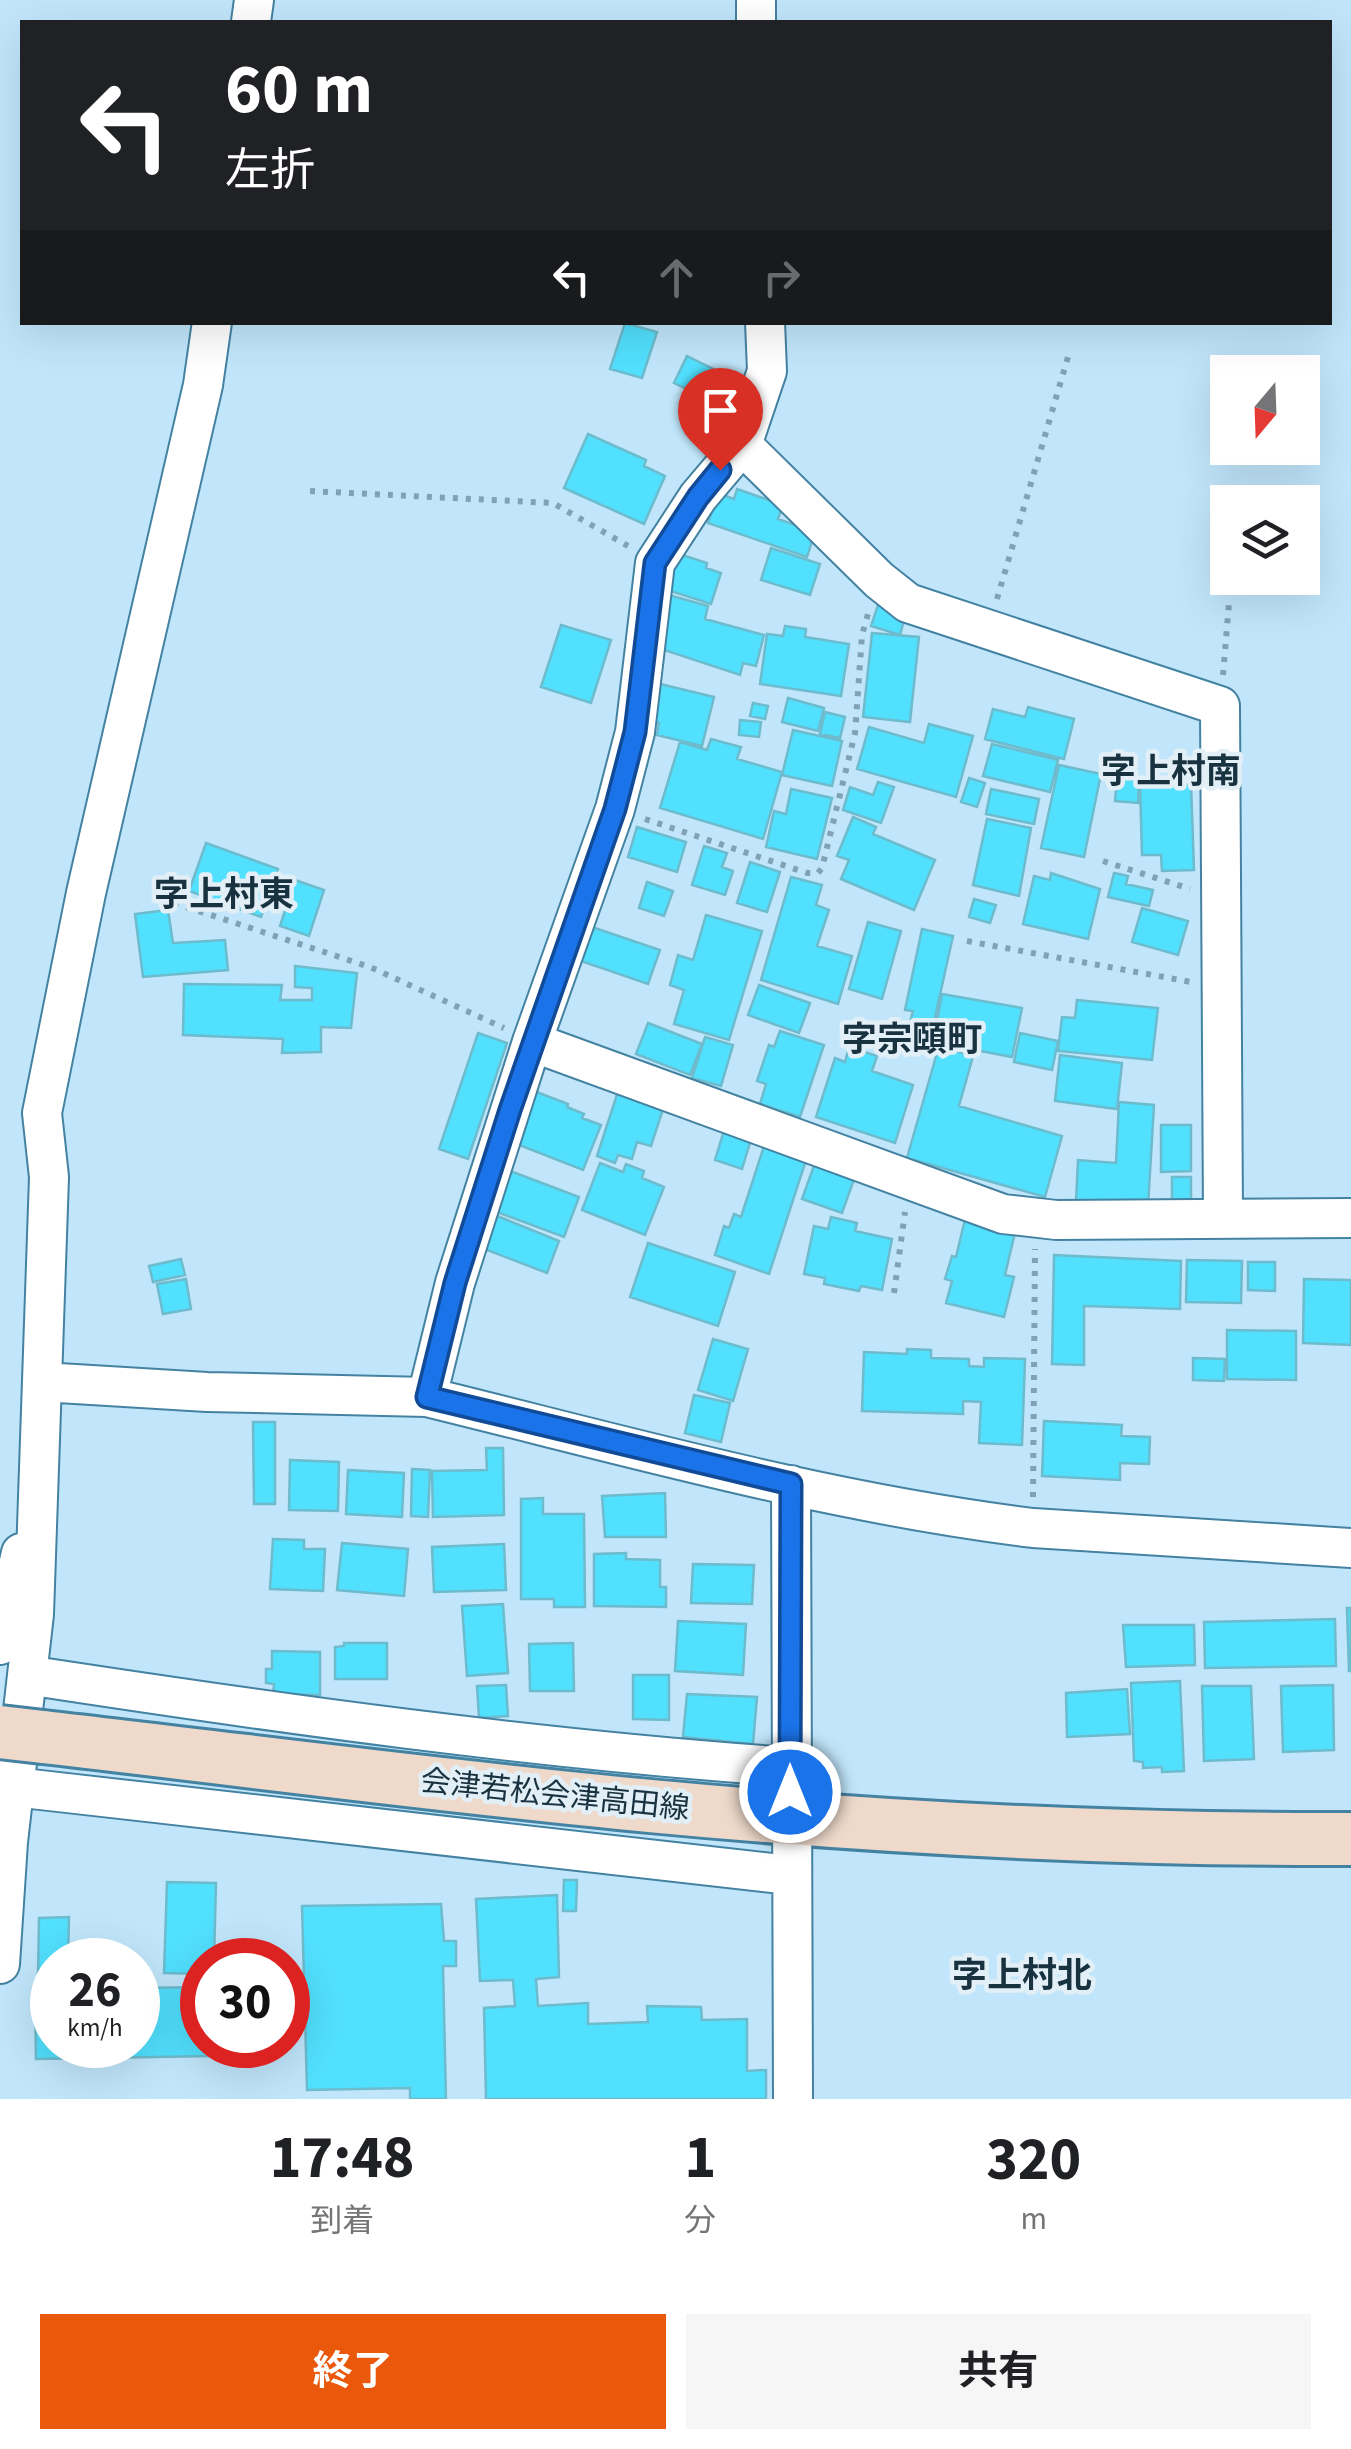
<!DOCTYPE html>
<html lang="ja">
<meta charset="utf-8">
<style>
body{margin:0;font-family:"Source Sans 3","Noto Sans JP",sans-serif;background:#f6f6f6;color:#202124;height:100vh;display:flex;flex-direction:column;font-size:38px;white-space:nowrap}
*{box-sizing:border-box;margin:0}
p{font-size:32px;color:#757577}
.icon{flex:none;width:55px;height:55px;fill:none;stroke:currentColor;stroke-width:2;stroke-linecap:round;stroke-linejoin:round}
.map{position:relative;height:2099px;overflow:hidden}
.details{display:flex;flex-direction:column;background:#fff;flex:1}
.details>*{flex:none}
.hud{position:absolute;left:20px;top:20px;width:1312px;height:305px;border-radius:0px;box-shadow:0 10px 40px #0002;background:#202124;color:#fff;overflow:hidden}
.needle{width:65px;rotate:199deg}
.buttons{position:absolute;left:1210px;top:355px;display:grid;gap:20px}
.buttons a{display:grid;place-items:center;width:110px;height:110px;border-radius:0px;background:#fff;box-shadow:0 10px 40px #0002;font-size:50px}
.speed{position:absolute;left:30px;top:1938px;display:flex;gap:20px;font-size:50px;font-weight:700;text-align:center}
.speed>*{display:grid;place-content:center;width:130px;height:130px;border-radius:50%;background:#fff;box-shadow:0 10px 40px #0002;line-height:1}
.speed small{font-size:25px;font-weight:400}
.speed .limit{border:15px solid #d22;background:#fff;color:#111}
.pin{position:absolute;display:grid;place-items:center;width:85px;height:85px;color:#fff;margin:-102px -42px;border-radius:50% 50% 50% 0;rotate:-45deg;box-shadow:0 0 10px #0007}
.pin .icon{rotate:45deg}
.me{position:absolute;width:110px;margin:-55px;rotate:0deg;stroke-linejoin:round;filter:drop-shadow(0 0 8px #0008)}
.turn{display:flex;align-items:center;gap:35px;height:210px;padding:0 40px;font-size:45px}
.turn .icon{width:130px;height:130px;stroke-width:2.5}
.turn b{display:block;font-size:70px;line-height:85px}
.lanes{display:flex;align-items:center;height:95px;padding:0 40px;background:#0003;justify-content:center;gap:50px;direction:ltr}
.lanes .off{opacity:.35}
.eta{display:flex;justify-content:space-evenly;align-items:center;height:170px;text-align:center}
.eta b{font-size:60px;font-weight:700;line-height:70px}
.primary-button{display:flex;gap:20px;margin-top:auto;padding:20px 40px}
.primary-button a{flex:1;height:115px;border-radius:0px;background:#ea580c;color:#fff;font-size:40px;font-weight:700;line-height:115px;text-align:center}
.primary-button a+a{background:#f6f6f6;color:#202124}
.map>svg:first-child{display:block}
.building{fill:#51e0fe;stroke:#6dbbcd;stroke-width:2.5}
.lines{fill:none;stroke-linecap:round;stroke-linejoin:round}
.street-casing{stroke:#4482a2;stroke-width:42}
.secondary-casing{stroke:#4482a2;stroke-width:58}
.path{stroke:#81a2b4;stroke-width:6;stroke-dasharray:5 8;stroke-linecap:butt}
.street{stroke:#fff;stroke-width:38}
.secondary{stroke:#eed9cb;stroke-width:52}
.secondary-bridge-casing{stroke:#4482a2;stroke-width:58;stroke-linecap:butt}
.secondary-bridge{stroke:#eed9cb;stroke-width:52}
.route-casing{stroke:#114b97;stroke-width:25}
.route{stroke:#1a73e8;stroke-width:18}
.labels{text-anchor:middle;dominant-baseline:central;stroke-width:9;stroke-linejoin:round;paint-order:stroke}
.street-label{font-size:30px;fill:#193240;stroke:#e3eff6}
.quarter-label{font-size:35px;font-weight:bold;fill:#193240;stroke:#e3eff6}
</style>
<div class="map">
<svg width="1351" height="2099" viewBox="0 0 1351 2099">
<rect width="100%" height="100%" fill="#c1e6fb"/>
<path class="building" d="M625 323 657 332 642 378 610 369Z
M687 356 736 380 717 418 707 413 711 406 703 402 705 398 674 383Z
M588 434 646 460 644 466 665 476 644 524 564 488Z
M737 489 783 505 778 519 815 532 807 557 708 523 718 493 734 499Z
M771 548 820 564 810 595 761 580Z
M673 552 707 563 706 568 721 573 711 604 661 588Z
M665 594 708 606 705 619 764 635 756 666 743 663 740 675 658 648Z
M878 605 906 613 900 635 871 626Z
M561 625 611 640 591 703 541 687Z
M785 626 806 629 805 637 849 644 841 696 760 684 767 634 783 636Z
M872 633 919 637 910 722 863 717Z
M660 684 714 697 702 746 657 735 659 723 652 721Z
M788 698 824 708 818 731 782 722Z
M753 703 768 706 765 719 750 716Z
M1028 707 1074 719 1064 759 985 739 993 709 1025 717Z
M825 712 845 717 840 738 820 734Z
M740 720 761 722 759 737 739 735Z
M929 724 973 736 956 797 857 769 869 727 924 743Z
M793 730 842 741 832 786 782 775Z
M711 739 741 747 737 759 782 772 763 839 660 808 680 742 707 750Z
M992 744 1058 760 1050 792 983 776Z
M1059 765 1101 774 1084 857 1041 848Z
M969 778 985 783 977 807 961 802Z
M1117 778 1139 780 1138 803 1115 801Z
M878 782 894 787 881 823 843 810 850 787 873 795Z
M1191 784 1194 870 1162 871 1161 855H1142L1140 785Z
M791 789 832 798 817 859 766 847 774 811 786 814Z
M991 789 1039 799 1034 824 986 814Z
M853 817 876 827 873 834 935 860 914 910 841 879 849 860 837 856Z
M987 819 1031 828 1019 896 973 885Z
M637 827 686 842 677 872 628 857Z
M206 843 278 869 261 917 189 891Z
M704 846 727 853 722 867 733 871 725 895 692 885Z
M750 862 780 872 767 912 737 903Z
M1051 873 1100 889 1088 939 1023 924 1034 876 1050 880Z
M1114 873 1128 876 1126 884 1153 890 1149 906 1108 897Z
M791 877 822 885 816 905 829 910 817 946 852 956 838 1004 761 980Z
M295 880 324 890 309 936 280 926Z
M647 882 673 891 664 916 639 908Z
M974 899 996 905 990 923 969 917Z
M1142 908 1188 921 1178 955 1132 942Z
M168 910 173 943 225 940 228 970 143 977 135 914Z
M706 915 762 931 729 1040 674 1024 684 990 670 985 678 955 693 960Z
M868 922 901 931 882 999 849 989Z
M586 925 660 950 648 984 575 959Z
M922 929 953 936 932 1031 909 1026 913 1011 905 1010Z
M295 966 357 973 351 1028 321 1027V1052L282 1053 283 1039 183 1035 184 984 282 985 280 1000H312V988L295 987Z
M759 985 810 1003 799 1033 748 1015Z
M942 994 1022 1008 1012 1057 933 1042Z
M1077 1000 1158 1008 1152 1060 1058 1051 1062 1017 1075 1018Z
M648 1023 702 1044 690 1075 636 1054Z
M780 1031 824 1045 800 1117 760 1104 766 1084 757 1081 769 1045 774 1047Z
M478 1033 507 1043 468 1159 439 1149Z
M1020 1033 1058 1041 1052 1070 1014 1062Z
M705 1037 733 1045 721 1086 692 1078Z
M939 1046 973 1056 959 1106 1062 1136 1045 1197 907 1158Z
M849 1047 877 1056 872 1071 913 1085 895 1143 816 1117 835 1058 845 1062Z
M1060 1055 1122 1063 1117 1109 1055 1101Z
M620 1085 666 1100 651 1146 637 1142 632 1159 618 1155 615 1163 597 1156Z
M534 1091 568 1104 567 1107 584 1114 582 1118 601 1125 583 1170 514 1143Z
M1119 1102 1154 1105 1148 1207 1076 1202 1078 1160 1116 1163Z
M726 1124 753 1133 742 1169 715 1160Z
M1161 1125H1191V1171L1161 1172Z
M766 1140 808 1154 769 1274 715 1255 724 1226 729 1228 734 1214 741 1217Z
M816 1160 856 1174 842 1213 802 1199Z
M600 1163 623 1172 626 1164 644 1171 642 1178 664 1187 645 1235 582 1210Z
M505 1169 579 1197 564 1237 497 1212 505 1190 498 1187Z
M1172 1177H1191V1203H1172Z
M967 1211 1017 1224 1005 1275 1014 1277 1004 1317 946 1303 952 1281 945 1279 952 1256 956 1257Z
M495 1215 559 1241 547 1273 482 1248Z
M831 1217 857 1223 855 1231 892 1239 882 1290 861 1286 859 1291 824 1284 825 1278 804 1274 814 1226 828 1229Z
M648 1243 735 1272 718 1326 630 1297Z
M1054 1255 1181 1261 1180 1309 1084 1306V1365L1052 1364Z
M181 1259 185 1275 153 1282 149 1266Z
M1187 1260 1242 1261 1241 1303 1186 1302Z
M1248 1262H1275V1291L1248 1290Z
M186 1279 191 1309 163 1314 157 1284Z
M1304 1279 1351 1280V1345L1303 1343Z
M1227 1330 1296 1331V1380L1227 1379Z
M713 1339 748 1349 733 1401 698 1390Z
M907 1349 931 1350V1358L969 1359V1366L984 1367V1358L1025 1359 1022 1445 979 1443 981 1402 963 1401V1414L862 1411 864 1352 907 1354Z
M1193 1358 1225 1359 1224 1381 1193 1380Z
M694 1395 730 1403 721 1442 685 1433Z
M1044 1421 1122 1425 1121 1436 1150 1437 1149 1464 1120 1463V1480L1042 1476Z
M253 1422H275V1504H254Z
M486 1448H503L504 1515 433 1517 432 1471 487 1470Z
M290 1460 339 1462 338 1511 289 1510Z
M412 1469 430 1470 428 1517 411 1516Z
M348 1470 404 1473 402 1517 346 1514Z
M665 1493 666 1537H605L602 1496Z
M543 1498V1514H584L585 1607H554V1599H521V1499Z
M273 1539 304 1540V1549H325L323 1591 270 1589Z
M342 1543 408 1549 404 1596 337 1590Z
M504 1544 506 1590 434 1592 432 1547Z
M626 1553V1559L660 1560V1587H666V1607L594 1606V1554Z
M693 1564 754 1565 752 1604 691 1603Z
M503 1604 508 1673 467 1676 462 1606Z
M1347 1608H1351V1671H1349Z
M1335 1619 1336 1666 1205 1668 1204 1622Z
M678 1621 746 1624 743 1675 675 1671Z
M1123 1625H1194L1195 1665 1126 1667Z
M344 1643H387V1679H335V1647L344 1646Z
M573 1643 574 1691H530L529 1644Z
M272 1651 320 1652V1695L273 1694 274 1684 266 1683V1669H272Z
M633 1675H669V1720L633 1719Z
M1180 1681 1184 1771 1162 1772V1767L1143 1768V1762L1134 1761 1131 1683Z
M506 1685 508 1716 479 1718 477 1686Z
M1333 1685 1334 1750 1283 1752 1281 1686Z
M1202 1686H1251L1254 1759 1204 1761Z
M1127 1689 1130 1734 1067 1737 1066 1693Z
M687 1694 757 1697 753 1744 683 1737Z
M564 1880H577L576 1911H563Z
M167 1882 216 1883 214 1960H202V1974L164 1973Z
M557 1895 559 1977 536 1979 538 2006 588 2003V2024L648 2022 647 2006 701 2007 702 2020 747 2019V2071L766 2070V2099H486L484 2008 515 2006 513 1980 480 1981 476 1899Z
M441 1904 444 1941H456V1966H443L446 2099H410V2088L307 2090 302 1906Z
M69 1917 68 1960H52V1976H38L39 1918Z
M202 1987V2045H214L215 2056 36 2059 35 1989H52V2045H138V1988Z"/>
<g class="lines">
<defs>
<path id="street" d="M756 0V22
M251 22 254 0
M765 322 767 371 742 445 698 497 655 563 635 732 615 809 532 1042 455 1283 427 1397C627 1446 828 1503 1033 1528L1351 1548
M742 445 879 580 908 603 1220 706 1223 1216
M532 1042 1003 1214 1056 1220 1351 1218
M42 1382 207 1392 427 1397
M791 1485 793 2099
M0 1645 21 1553
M27 1675C281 1714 534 1749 790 1767
M14 1787 790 1875
M0 1964 8 1842 34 1614 49 1177 42 1113 86 893 203 385 212 322"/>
<path id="secondary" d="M43 1737C245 1760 447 1787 650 1806 883 1828 1117 1840 1351 1839"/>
</defs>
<use href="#street" class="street-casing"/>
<use href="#secondary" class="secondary-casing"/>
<path class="path" d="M310 491 553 503 628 546
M997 599 1068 357
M1223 675 1229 603
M645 819 807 873H818L822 868 855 733 862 635 868 614
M1103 861 1190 889
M174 903 370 967 504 1028
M967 941 1191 982
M894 1293 905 1212
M1033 1497 1035 1249"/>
<use href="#street" class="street"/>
<use href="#secondary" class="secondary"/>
<defs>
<path id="secondary-bridge" d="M0 1732 43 1737"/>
</defs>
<use href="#secondary-bridge" class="secondary-bridge-casing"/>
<use href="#secondary-bridge" class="secondary-bridge"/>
</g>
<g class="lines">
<defs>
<path id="route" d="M720 470 698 497 655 563 635 732 615 809 510 1110 455 1283 427 1397 791 1484 790 1792"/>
</defs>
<use href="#route" class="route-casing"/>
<use href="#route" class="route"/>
</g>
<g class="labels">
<g class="street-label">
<text transform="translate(555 1795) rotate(6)">会津若松会津高田線</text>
</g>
<g class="quarter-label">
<text x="1171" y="772">字上村南</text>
<text x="224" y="895">字上村東</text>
<text x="912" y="1040">字宗頤町</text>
<text x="1022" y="1976">字上村北</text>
</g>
</g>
</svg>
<div class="buttons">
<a><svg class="needle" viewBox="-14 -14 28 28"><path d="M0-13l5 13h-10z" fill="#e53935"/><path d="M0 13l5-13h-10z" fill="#757577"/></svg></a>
<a><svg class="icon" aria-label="layers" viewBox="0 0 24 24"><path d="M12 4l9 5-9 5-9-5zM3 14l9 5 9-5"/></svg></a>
</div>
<div class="speed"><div>26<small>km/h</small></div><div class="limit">30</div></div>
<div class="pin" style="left:720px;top:470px;background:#d93025"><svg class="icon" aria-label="arrive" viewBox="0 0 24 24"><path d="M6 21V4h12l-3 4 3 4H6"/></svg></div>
<svg class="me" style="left:790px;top:1792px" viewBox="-20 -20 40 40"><circle r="17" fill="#1a73e8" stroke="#fff" stroke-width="3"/><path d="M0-11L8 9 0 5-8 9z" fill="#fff"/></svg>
<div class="hud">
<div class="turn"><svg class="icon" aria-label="left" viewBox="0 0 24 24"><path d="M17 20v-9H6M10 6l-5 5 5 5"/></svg><div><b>60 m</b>左折</div></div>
<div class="lanes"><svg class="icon" aria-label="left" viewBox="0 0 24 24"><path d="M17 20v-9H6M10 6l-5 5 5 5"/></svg><svg class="icon off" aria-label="ahead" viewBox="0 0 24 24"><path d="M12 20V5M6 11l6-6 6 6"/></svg><svg class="icon off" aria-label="right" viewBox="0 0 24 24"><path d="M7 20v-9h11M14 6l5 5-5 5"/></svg></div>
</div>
</div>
<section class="details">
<div class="eta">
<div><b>17:48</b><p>到着</p></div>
<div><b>1</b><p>分</p></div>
<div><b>320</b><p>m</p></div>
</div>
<div class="primary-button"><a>終了</a><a>共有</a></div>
</section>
